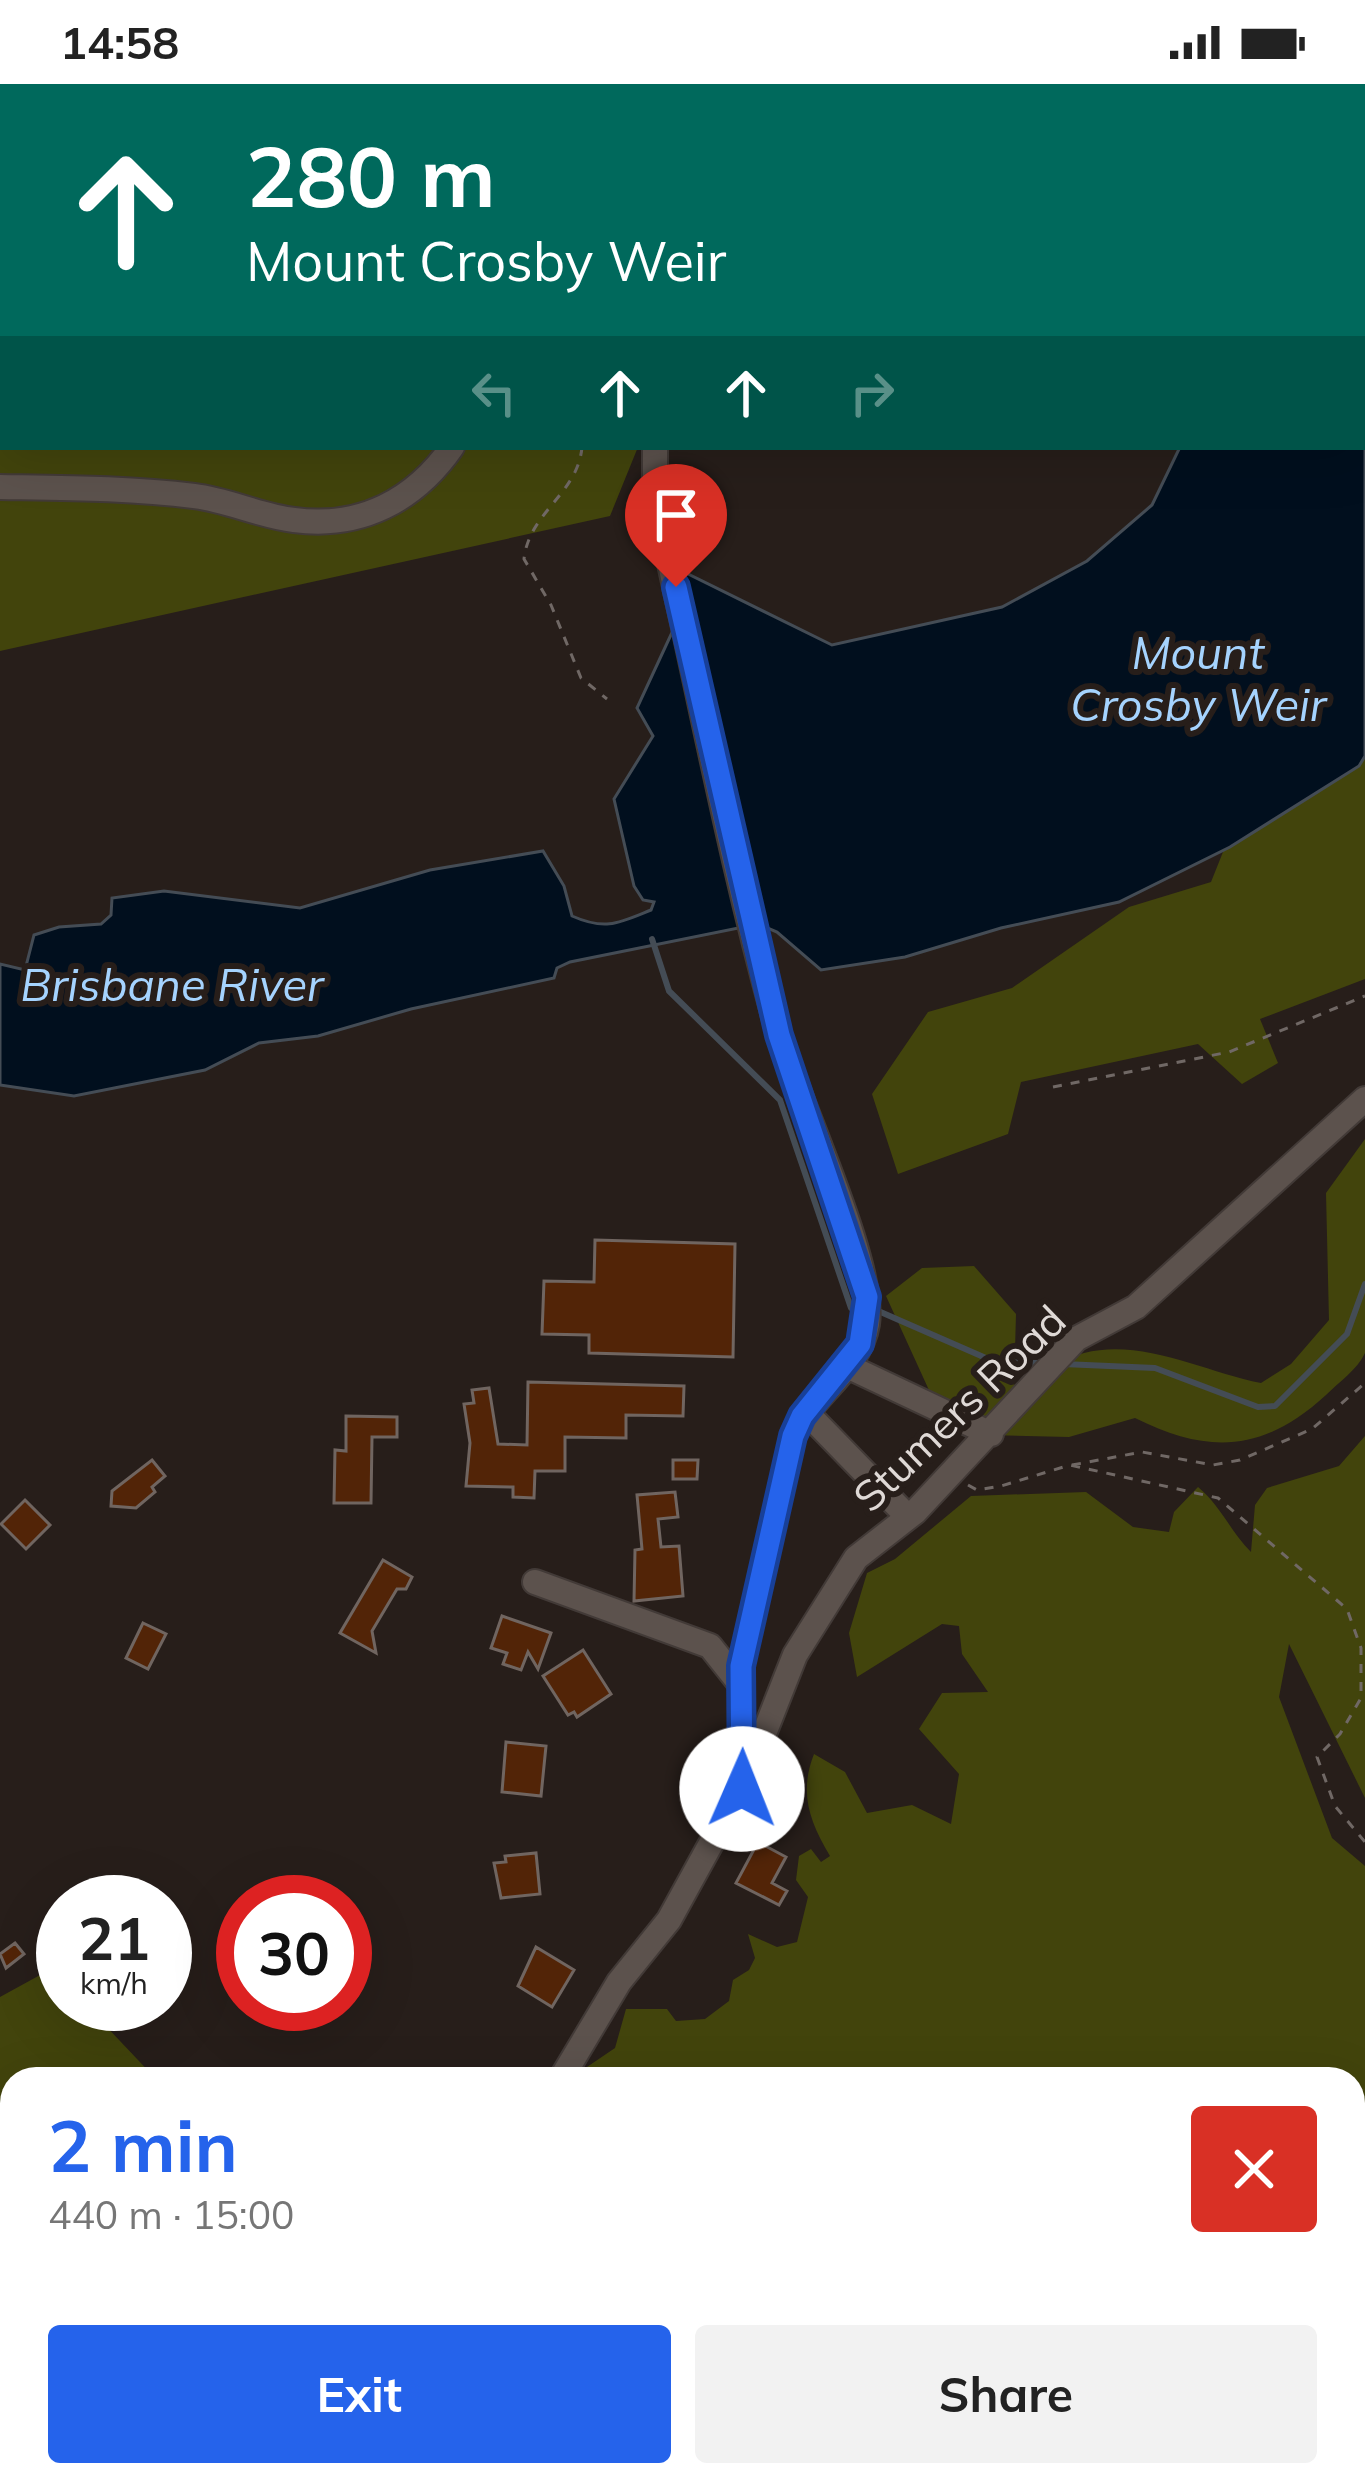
<!DOCTYPE html>
<meta charset="utf-8">
<style>
body{margin:0;font-family:Mulish,sans-serif;background:#f2f2f2;color:#222;height:100vh;display:flex;flex-direction:column;font-size:45px;white-space:nowrap}
*{box-sizing:border-box;margin:0}
p{font-size:39px;color:#767676}
.icon{flex:none;width:66px;height:66px;fill:none;stroke:currentColor;stroke-width:2;stroke-linecap:round;stroke-linejoin:round}
.map{position:relative;flex:1;overflow:hidden}
.panel{position:absolute;left:0px;top:1983px;width:1365px;height:420px;display:flex;flex-direction:column;background:#fff;border-radius:36px 36px 0 0;box-shadow:0 12px 48px #0002}
.panel>*{flex:none}
.banner{position:absolute;left:0px;top:0px;width:1365px;height:366px;box-shadow:0 12px 48px #0002;background:#00695c;color:#fff;overflow:hidden}
.speed{position:absolute;left:36px;top:1791px;display:flex;gap:24px;font-size:60px;font-weight:700;text-align:center}
.speed>*{display:grid;place-content:center;width:156px;height:156px;border-radius:50%;background:#fff;box-shadow:0 12px 48px #0002;line-height:1}
.speed small{font-size:30px;font-weight:400}
.speed .limit{border:18px solid #d22;background:#fff;color:#111}
.pin{position:absolute;display:grid;place-items:center;width:102px;height:102px;color:#fff;margin:-123px -51px;border-radius:50% 50% 50% 0;rotate:-45deg;box-shadow:0 0 12px #0007}
.pin .icon{rotate:45deg}
.me{position:absolute;width:132px;margin:-66px;rotate:1deg;stroke-linejoin:round;filter:drop-shadow(0 0 9px #0008)}
.turn{display:flex;align-items:center;gap:42px;height:252px;padding:0 48px;font-size:54px}
.turn .icon{width:156px;height:156px;stroke-width:2.5}
.turn b{display:block;font-size:84px;line-height:102px}
.lanes{display:flex;align-items:center;height:114px;padding:0 48px;background:#0003;justify-content:center;gap:60px;direction:ltr}
.lanes .off{opacity:.35}
.round{display:grid;place-items:center;flex:none;width:126px;height:126px;border-radius:12px;background:#f2f2f2}
.head{display:flex;align-items:center;justify-content:space-between;height:204px;padding:0 48px}
h1{font-size:72px;font-weight:700;line-height:90px;color:#2563eb}
.cta{display:flex;gap:24px;margin-top:auto;padding:24px 48px}
.cta a{flex:1;height:138px;border-radius:12px;background:#2563eb;color:#fff;font-size:48px;font-weight:700;line-height:138px;text-align:center}
.cta a+a{background:#f2f2f2;color:#222}
.status{display:flex;justify-content:space-between;align-items:center;height:84px;padding:0 60px;background:#fff;direction:ltr}
.status svg{height:33px;fill:currentColor}
.map>svg:first-child{display:block}
.green{fill:#42440c}
.water{fill:#010f1e;stroke:#444c55;stroke-width:3}
.lines{fill:none;stroke-linecap:round;stroke-linejoin:round}
.stream{stroke:#444c55;stroke-width:6}
.building{fill:#522407;stroke:#706560;stroke-width:3}
.minor-casing{stroke:#423a37;stroke-width:28}
.path{stroke:#706865;stroke-width:3;stroke-dasharray:9 9;stroke-linecap:butt}
.minor{stroke:#5c524d;stroke-width:24}
.route-casing{stroke:#184099;stroke-width:30}
.route{stroke:#2563eb;stroke-width:21}
.labels{text-anchor:middle;dominant-baseline:central;stroke-width:12;stroke-linejoin:round;paint-order:stroke}
.street-label{font-size:42px;fill:#dfd9d6;stroke:#271e1a}
.water-label{font-size:45px;font-style:italic;fill:#a5d3fe;stroke:#271e1a}
</style>
<div class="status"><b>14:58</b><svg viewBox="0 0 49 12"><path d="M0 12V9h3v3zM5 12V6h3v6zM10 12V3h3v9zM15 12V0h3v12zM26 1h20v11H26zM47 4h2v5h-2z"/></svg></div>
<div class="map">
<svg width="1365" height="2403" viewBox="0 0 1365 2403">
<rect width="100%" height="100%" fill="#271e1a"/>
<path class="green" d="M0 0 419 3H3V363H638L610 432 0 567Z
M1320 675H1365V895L1260 935 1278 979 1242 1000 1198 960 1021 998 1008 1050 898 1090 872 1010 928 928 1012 904 1129 823 1211 798 1237 733Z
M1365 1055V1269C1357 1286 1339 1298 1326 1311 1264 1368 1209 1371 1135 1334L1069 1353 949 1350 886 1212 922 1184 974 1182 1016 1230 1014 1301C1036 1291 1060 1276 1084 1269 1142 1254 1205 1288 1261 1299L1291 1280 1329 1236 1326 1109Z
M1365 1352V1714L1289 1560 1279 1613 1332 1754 1365 1782V2403H893L892 2391H1353V1995H578L584 1985 615 1964 626 1925H667L676 1937 705 1935 729 1917 733 1896 749 1886 755 1874 748 1850 777 1863 797 1858 808 1813 796 1796 799 1772 811 1765 821 1778 830 1772C809 1737 799 1708 814 1670L845 1688 867 1729 912 1721 951 1740 959 1690 919 1645 942 1609 988 1608 962 1570 959 1542 942 1540 857 1593 849 1549 867 1489 895 1475 971 1412 1086 1408 1133 1443 1169 1448 1174 1428 1198 1403C1221 1422 1230 1447 1251 1468L1255 1421 1267 1404 1339 1382Z
M51 1885 63 1897V1920H85L156 1995H12V2102L0 2107V1913Z
M313 2391H527L519 2403H304Z
M721 2391H839L834 2403H716Z"/>
<path class="water" d="M1278 0H1365V672L1359 682 1230 763 1119 818 1001 844 905 873 821 886 777 848 758 840 570 878 557 884 554 894 411 925 318 952 259 959 205 986 74 1012 0 1001V880L25 886 34 851 59 843 101 840 111 831 112 814 164 807 300 824 430 786 543 767 564 802 572 832C606 847 619 839 651 826L654 818 643 816 634 802 614 715 653 652 637 624 675 542 679 494 686 489 832 561 1002 523 1087 477 1152 421 1180 363H1362V3Z"/>
<g class="lines">
<path class="stream" d="M652 855 669 907 780 1016 851 1224 863 1225
M876 1226 995 1278 1044 1279
M1063 1280 1155 1284 1258 1323 1275 1322 1347 1250 1365 1200"/>
</g>
<path class="building" d="M595 1156 735 1160 733 1273 589 1269V1251L542 1250 544 1197 594 1198Z
M528 1298 684 1302 683 1332 626 1331V1354L565 1353V1387H535L534 1414 513 1413V1403L466 1402 470 1359 464 1320 474 1319 472 1306 489 1304 498 1360 527 1361Z
M346 1332 397 1333V1353H372L371 1419H334L335 1366 346 1367Z
M152 1376 165 1392 152 1403 155 1408 136 1424 111 1422 112 1407Z
M673 1376H698L697 1395H673Z
M675 1408 678 1433 658 1435 661 1463 679 1462 683 1512 634 1517 635 1466 642 1465 637 1411Z
M25 1416 50 1441 26 1465 1 1440Z
M383 1476 412 1493 406 1505H397L372 1547 376 1569 340 1549Z
M502 1532 551 1549 538 1585 528 1568 521 1586 503 1580 507 1569 491 1564Z
M143 1539 166 1550 148 1585 126 1574Z
M583 1566 611 1610 577 1633 574 1628 568 1631 543 1592Z
M506 1658 546 1662 541 1712 502 1708Z
M758 1758 786 1773 772 1799 787 1807 779 1821 736 1799Z
M536 1769 540 1810 501 1814 494 1779 506 1778 505 1772Z
M15 1859 24 1870 6 1884 0 1870Z
M536 1863 574 1886 552 1923 518 1902Z"/>
<g class="lines">
<defs>
<path id="minor" d="M437 0 439 3
M810 3 812 0
M0 403C65 404 130 404 194 412 228 416 260 432 294 436 361 445 415 416 452 363
M845 1281 991 1350
M806 1328 908 1433
M535 1498 710 1562 741 1601
M745 1698 795 1571 856 1474 915 1428 1076 1255 1136 1223 1365 1015
M561 1995 619 1898 669 1836 741 1705V1582L793 1352C810 1312 860 1285 867 1240 876 1181 799 1021 780 954 730 777 697 593 655 414V363
M288 2403 298 2391
M556 2403 566 2391"/>
</defs>
<use href="#minor" class="minor-casing"/>
<path class="path" d="M582 363C578 410 529 428 524 475L551 521 581 594 607 615
M1053 1003 1229 968 1365 912
M1072 1381 1142 1368 1213 1381 1240 1376 1312 1345 1365 1299
M968 1401 977 1406 1001 1402 1070 1381 1218 1414 1347 1525 1361 1564V1614L1340 1650 1317 1673 1335 1722 1365 1758
M1312 2391 1316 2403"/>
<use href="#minor" class="minor"/>
</g>
<g class="lines">
<defs>
<path id="route" d="M676 503 779 951 867 1213 860 1260 802 1332 793 1352 741 1582 742 1705"/>
</defs>
<use href="#route" class="route-casing"/>
<use href="#route" class="route"/>
</g>
<g class="labels">
<g class="street-label">
<text transform="translate(959 1324) rotate(-44)">Stumers Road</text>
</g>
<g class="water-label">
<text x="1198" y="568">Mount<tspan x="1198" dy="52">Crosby Weir</tspan></text>
<text x="172" y="900">Brisbane River</text>
</g>
</g>
</svg>
<div class="speed"><div>21<small>km/h</small></div><div class="limit">30</div></div>
<div class="pin" style="left:676px;top:503px;background:#d93025"><svg class="icon" aria-label="arrive" viewBox="0 0 24 24"><path d="M6 21V4h12l-3 4 3 4H6"/></svg></div>
<svg class="me" style="left:742px;top:1705px" viewBox="-20 -20 40 40"><circle r="19" fill="#fff"/><path d="M0-13L10 11 0 6-10 11z" fill="#2563eb"/></svg>
<div class="banner">
<div class="turn"><svg class="icon" aria-label="ahead" viewBox="0 0 24 24"><path d="M12 20V5M6 11l6-6 6 6"/></svg><div><b>280 m</b>Mount Crosby Weir</div></div>
<div class="lanes"><svg class="icon off" aria-label="left" viewBox="0 0 24 24"><path d="M17 20v-9H6M10 6l-5 5 5 5"/></svg><svg class="icon" aria-label="ahead" viewBox="0 0 24 24"><path d="M12 20V5M6 11l6-6 6 6"/></svg><svg class="icon" aria-label="ahead" viewBox="0 0 24 24"><path d="M12 20V5M6 11l6-6 6 6"/></svg><svg class="icon off" aria-label="right" viewBox="0 0 24 24"><path d="M7 20v-9h11M14 6l5 5-5 5"/></svg></div>
</div>
<section class="panel">
<div class="head"><div><h1>2 min</h1><p>440 m · 15:00</p></div><a class="round" style="background:#d93025;color:#fff"><svg class="icon" aria-label="close" viewBox="0 0 24 24"><path d="M6 6l12 12M18 6L6 18"/></svg></a></div>
<div class="cta"><a>Exit</a><a>Share</a></div>
</section>
</div>
